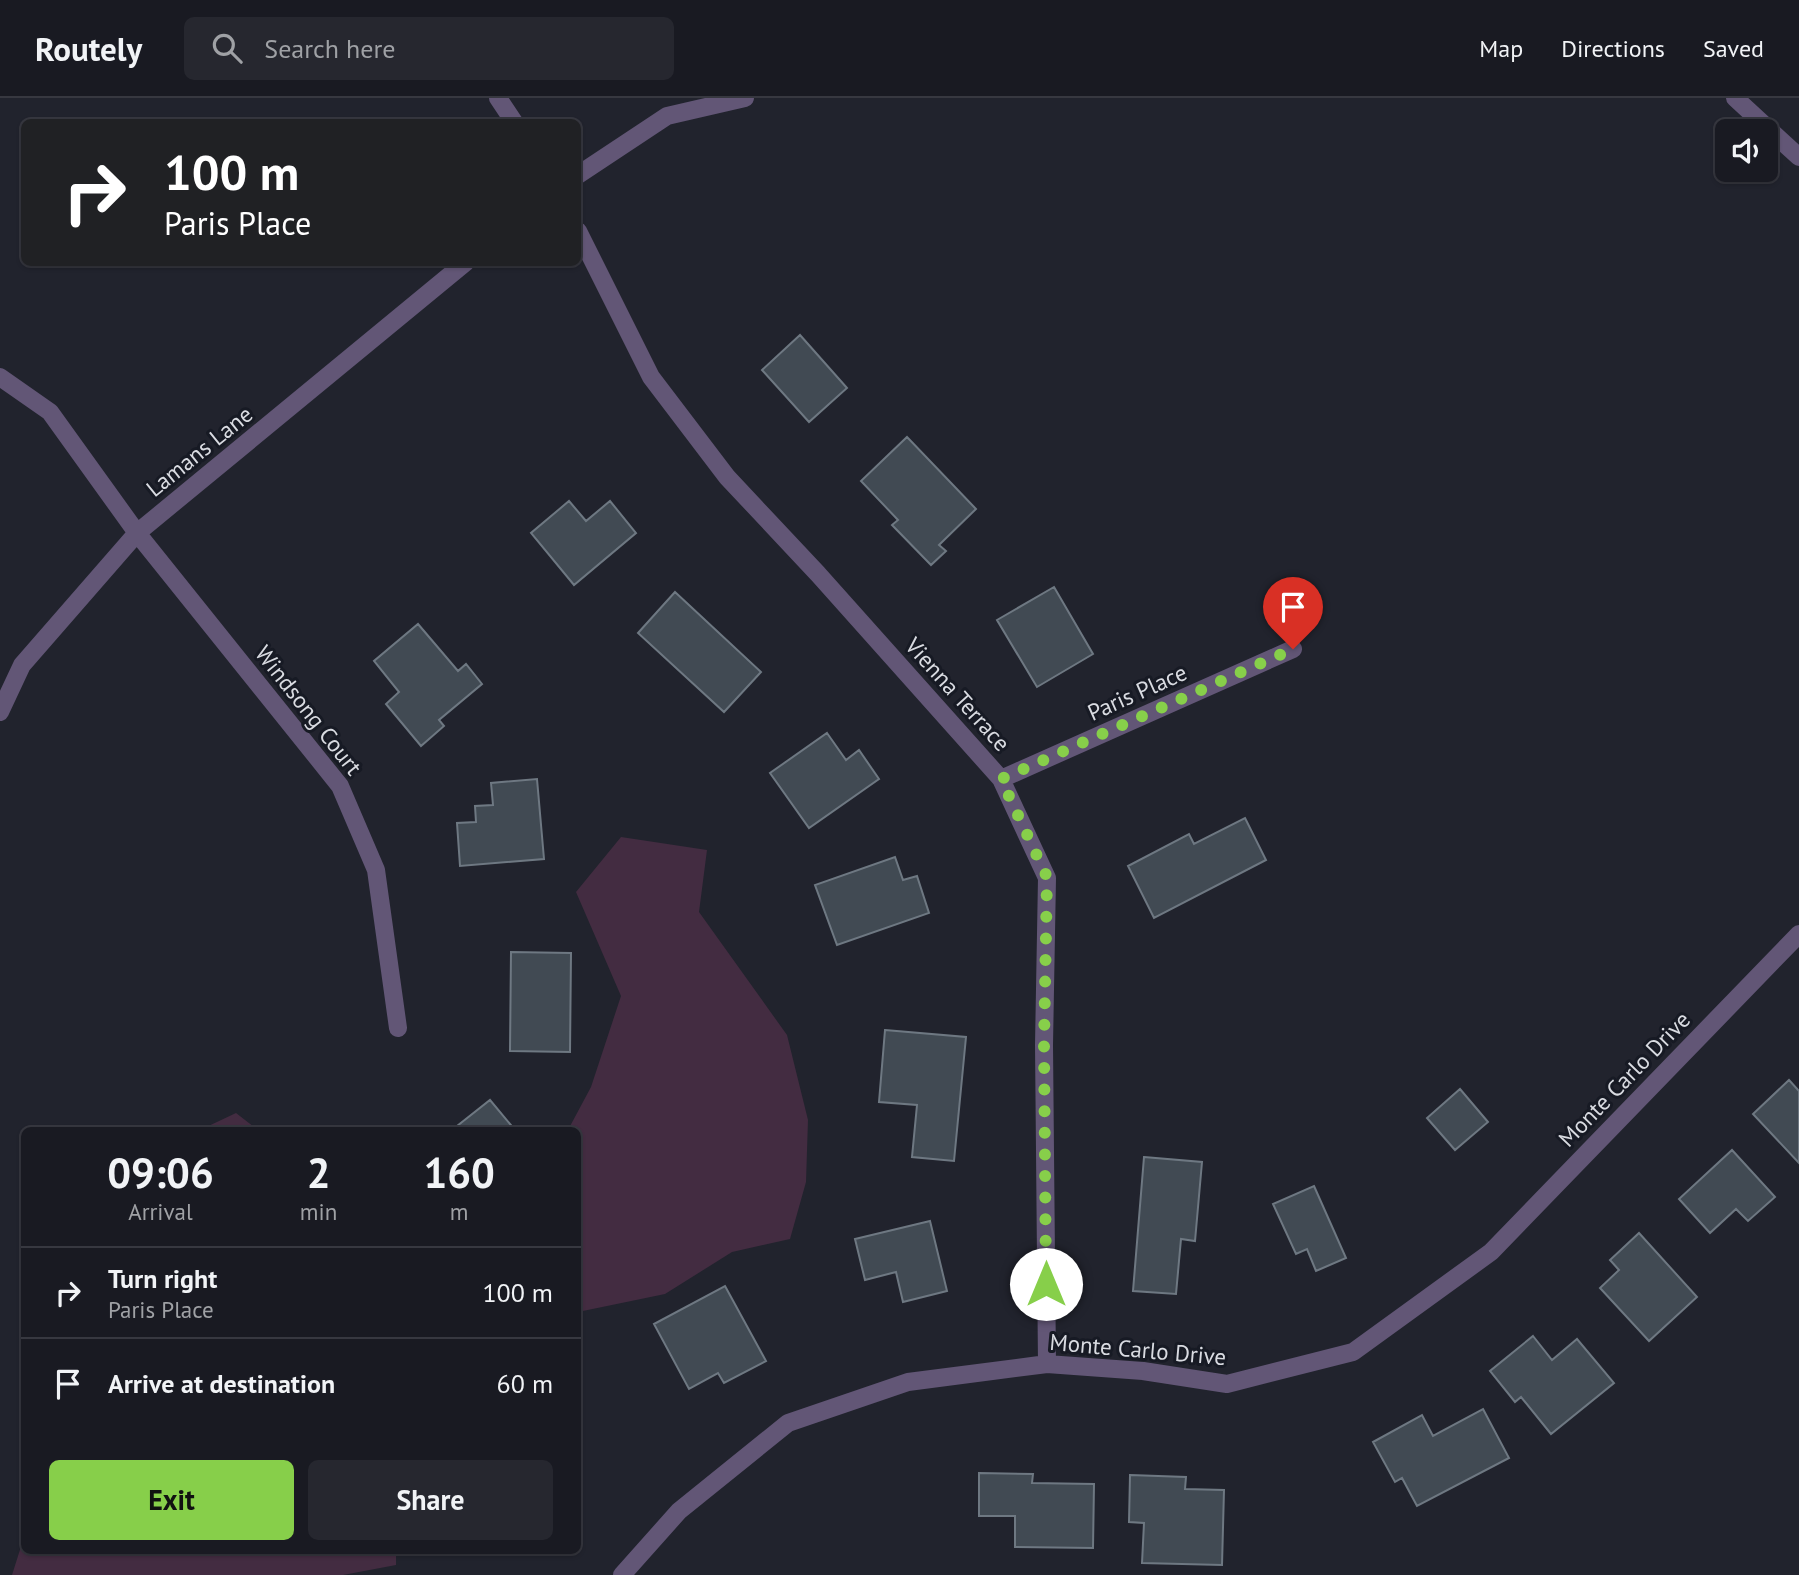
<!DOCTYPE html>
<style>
body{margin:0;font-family:"PT Sans",sans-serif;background:#26272f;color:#f1f3f6;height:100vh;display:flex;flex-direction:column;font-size:26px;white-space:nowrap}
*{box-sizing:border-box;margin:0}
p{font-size:23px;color:#9fa1a5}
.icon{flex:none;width:38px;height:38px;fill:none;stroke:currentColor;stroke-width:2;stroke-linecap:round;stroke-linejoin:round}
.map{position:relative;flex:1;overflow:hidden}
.sheet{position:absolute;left:21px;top:1029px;width:560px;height:427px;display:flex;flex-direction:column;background:#191a22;border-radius:10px;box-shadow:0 2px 5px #0004,0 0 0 2px #373840}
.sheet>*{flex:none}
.hud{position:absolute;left:21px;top:21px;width:560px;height:147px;border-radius:10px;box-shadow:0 2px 5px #0004,0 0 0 2px #373840;background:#202124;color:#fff;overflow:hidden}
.buttons{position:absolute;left:1715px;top:21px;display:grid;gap:14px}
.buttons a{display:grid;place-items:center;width:63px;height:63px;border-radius:10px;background:#191a22;box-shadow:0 2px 5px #0004,0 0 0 2px #373840;font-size:35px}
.pin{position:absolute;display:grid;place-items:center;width:60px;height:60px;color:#fff;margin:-72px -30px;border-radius:50% 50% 50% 0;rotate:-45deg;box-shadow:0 0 7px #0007}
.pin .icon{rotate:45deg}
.me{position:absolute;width:77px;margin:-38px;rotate:0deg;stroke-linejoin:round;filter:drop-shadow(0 0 5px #0008)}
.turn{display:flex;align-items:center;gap:24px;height:147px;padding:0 28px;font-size:32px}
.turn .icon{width:91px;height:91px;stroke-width:2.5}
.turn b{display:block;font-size:49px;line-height:60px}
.eta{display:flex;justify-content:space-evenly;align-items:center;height:119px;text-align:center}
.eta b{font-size:42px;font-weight:600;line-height:49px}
.action{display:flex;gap:14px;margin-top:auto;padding:14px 28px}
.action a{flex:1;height:80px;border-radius:10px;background:#87cf4a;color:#111;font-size:28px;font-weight:600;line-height:80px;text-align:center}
.action a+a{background:#26272f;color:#f1f3f6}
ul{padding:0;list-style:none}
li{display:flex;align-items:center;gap:21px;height:91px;padding:0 28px;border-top:2px solid #373840}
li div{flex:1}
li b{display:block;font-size:26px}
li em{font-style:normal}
header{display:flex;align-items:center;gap:42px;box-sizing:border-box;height:98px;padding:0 35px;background:#191a22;border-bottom:2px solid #373840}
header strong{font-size:33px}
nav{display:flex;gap:38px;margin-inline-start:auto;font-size:24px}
.search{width:490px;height:63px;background:#26272f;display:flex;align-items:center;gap:18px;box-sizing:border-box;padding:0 24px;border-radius:10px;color:#9fa1a5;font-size:26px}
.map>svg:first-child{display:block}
.green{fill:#432c41}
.building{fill:#414a53;stroke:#6e7882;stroke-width:2}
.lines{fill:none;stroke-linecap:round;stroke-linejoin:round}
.minor{stroke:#625676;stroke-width:18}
.route{stroke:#87cf4a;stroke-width:12;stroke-dasharray:0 21.6}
.labels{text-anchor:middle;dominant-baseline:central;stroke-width:6;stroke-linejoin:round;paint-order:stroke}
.street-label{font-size:23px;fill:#d9dbe1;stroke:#171a24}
</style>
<header>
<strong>Routely</strong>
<div class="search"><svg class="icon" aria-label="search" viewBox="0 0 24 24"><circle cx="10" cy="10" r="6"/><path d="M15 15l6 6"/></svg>Search here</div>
<nav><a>Map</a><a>Directions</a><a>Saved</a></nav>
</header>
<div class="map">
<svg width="1799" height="1477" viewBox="0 0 1799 1477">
<rect width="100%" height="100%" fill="#21232d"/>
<path class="green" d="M621 739 707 752 699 814 787 937 808 1022 806 1084 790 1141 732 1154 665 1196 578 1214V1032H568L591 989 621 898 576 794Z
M236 1015 258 1032H200Z
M24 1439V1452L396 1453V1467L343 1477H12Z"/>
<path class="building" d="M800 237 847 290 809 324 762 272Z
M907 339 976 411 939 447 946 453 931 467 892 427 898 422 861 383Z
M569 403 586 423 610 403 636 435 574 487 531 435Z
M1054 489 1093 556 1037 589 997 522Z
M675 494 761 574 724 614 638 535Z
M418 526 458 573 466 566 482 586 439 622 444 628 421 648 386 606 399 594 374 563Z
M827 635 846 662 859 652 879 681 809 730 770 675Z
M537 681 544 761 460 768 457 725 476 724 475 708 493 707 491 685Z
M1245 720 1266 762 1154 820 1128 768 1189 736 1194 746Z
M895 759 903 782 917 778 929 815 837 847 815 787Z
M511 854 571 855 570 954 510 953Z
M885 932 966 939 954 1063 912 1059 917 1007 879 1004Z
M1789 982 1799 993V1065L1753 1016Z
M1460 991 1488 1024 1455 1052 1427 1020Z
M490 1002 515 1032H452Z
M1732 1052 1775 1099 1748 1123 1736 1111 1710 1135 1679 1101Z
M1144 1059 1202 1064 1195 1143 1181 1141 1176 1196 1133 1193Z
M1314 1088 1346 1160 1316 1173 1307 1151 1296 1156 1273 1106Z
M930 1123 947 1193 903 1204 896 1174 865 1182 855 1141Z
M1639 1135 1697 1199 1649 1243 1600 1190 1619 1172 1610 1162Z
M725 1188 766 1263 724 1285 718 1275 689 1291 654 1226Z
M1533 1238 1552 1262 1577 1241 1614 1285 1551 1336 1521 1299 1515 1304 1490 1273Z
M1483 1311 1509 1360 1417 1408 1402 1380 1395 1384 1373 1344 1422 1317 1433 1338Z
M979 1375 1033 1376 1032 1385 1094 1386 1093 1450 1015 1449V1418H979Z
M1130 1377 1186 1379 1185 1391 1224 1392 1222 1467 1142 1465 1144 1425 1129 1424Z"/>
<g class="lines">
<path class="minor" d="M498 0 514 24
M1735 0 1799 59
M578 77 667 18 745 0
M578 133 651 279 727 379 818 476 1001 681 1047 780 1044 947 1047 1266
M0 279 50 314 137 435 340 688 376 772 398 930
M0 614 22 567 137 435 466 164
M1001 681 1293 551
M622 1477 679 1413 788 1325 908 1284 1047 1266 1143 1273 1227 1286 1353 1254 1491 1154 1799 836"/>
</g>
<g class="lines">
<path class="route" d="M1046 1186 1044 947 1047 779 1001 681 1293 551"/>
</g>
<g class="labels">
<g class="street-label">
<text transform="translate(199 353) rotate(-39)">Lamans Lane</text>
<text transform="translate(1137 594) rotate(-24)">Paris Place</text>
<text transform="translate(958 596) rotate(48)">Vienna Terrace</text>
<text transform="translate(309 612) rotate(52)">Windsong Court</text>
<text transform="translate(1624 981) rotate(-46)">Monte Carlo Drive</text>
<text transform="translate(1138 1251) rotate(5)">Monte Carlo Drive</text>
</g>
</g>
</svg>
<div class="buttons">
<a><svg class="icon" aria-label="sound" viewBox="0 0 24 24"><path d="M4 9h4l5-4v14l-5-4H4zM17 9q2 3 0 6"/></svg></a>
</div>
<div class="pin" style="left:1293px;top:551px;background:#d93025"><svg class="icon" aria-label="arrive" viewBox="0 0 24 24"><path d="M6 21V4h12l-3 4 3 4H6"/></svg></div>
<svg class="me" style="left:1046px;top:1186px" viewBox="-20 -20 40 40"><circle r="19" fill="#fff"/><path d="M0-13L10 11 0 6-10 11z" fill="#87cf4a"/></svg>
<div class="hud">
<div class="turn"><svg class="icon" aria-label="right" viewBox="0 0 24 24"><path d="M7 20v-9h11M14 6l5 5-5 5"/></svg><div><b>100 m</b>Paris Place</div></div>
</div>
<section class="sheet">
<div class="eta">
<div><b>09:06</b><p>Arrival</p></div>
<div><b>2</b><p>min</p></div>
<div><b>160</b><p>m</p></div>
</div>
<ul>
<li><svg class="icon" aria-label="right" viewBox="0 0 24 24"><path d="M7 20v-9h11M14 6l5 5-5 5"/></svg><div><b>Turn right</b><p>Paris Place</p></div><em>100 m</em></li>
<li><svg class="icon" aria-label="arrive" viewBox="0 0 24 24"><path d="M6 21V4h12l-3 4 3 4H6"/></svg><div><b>Arrive at destination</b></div><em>60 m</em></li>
</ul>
<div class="action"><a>Exit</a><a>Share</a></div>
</section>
</div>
